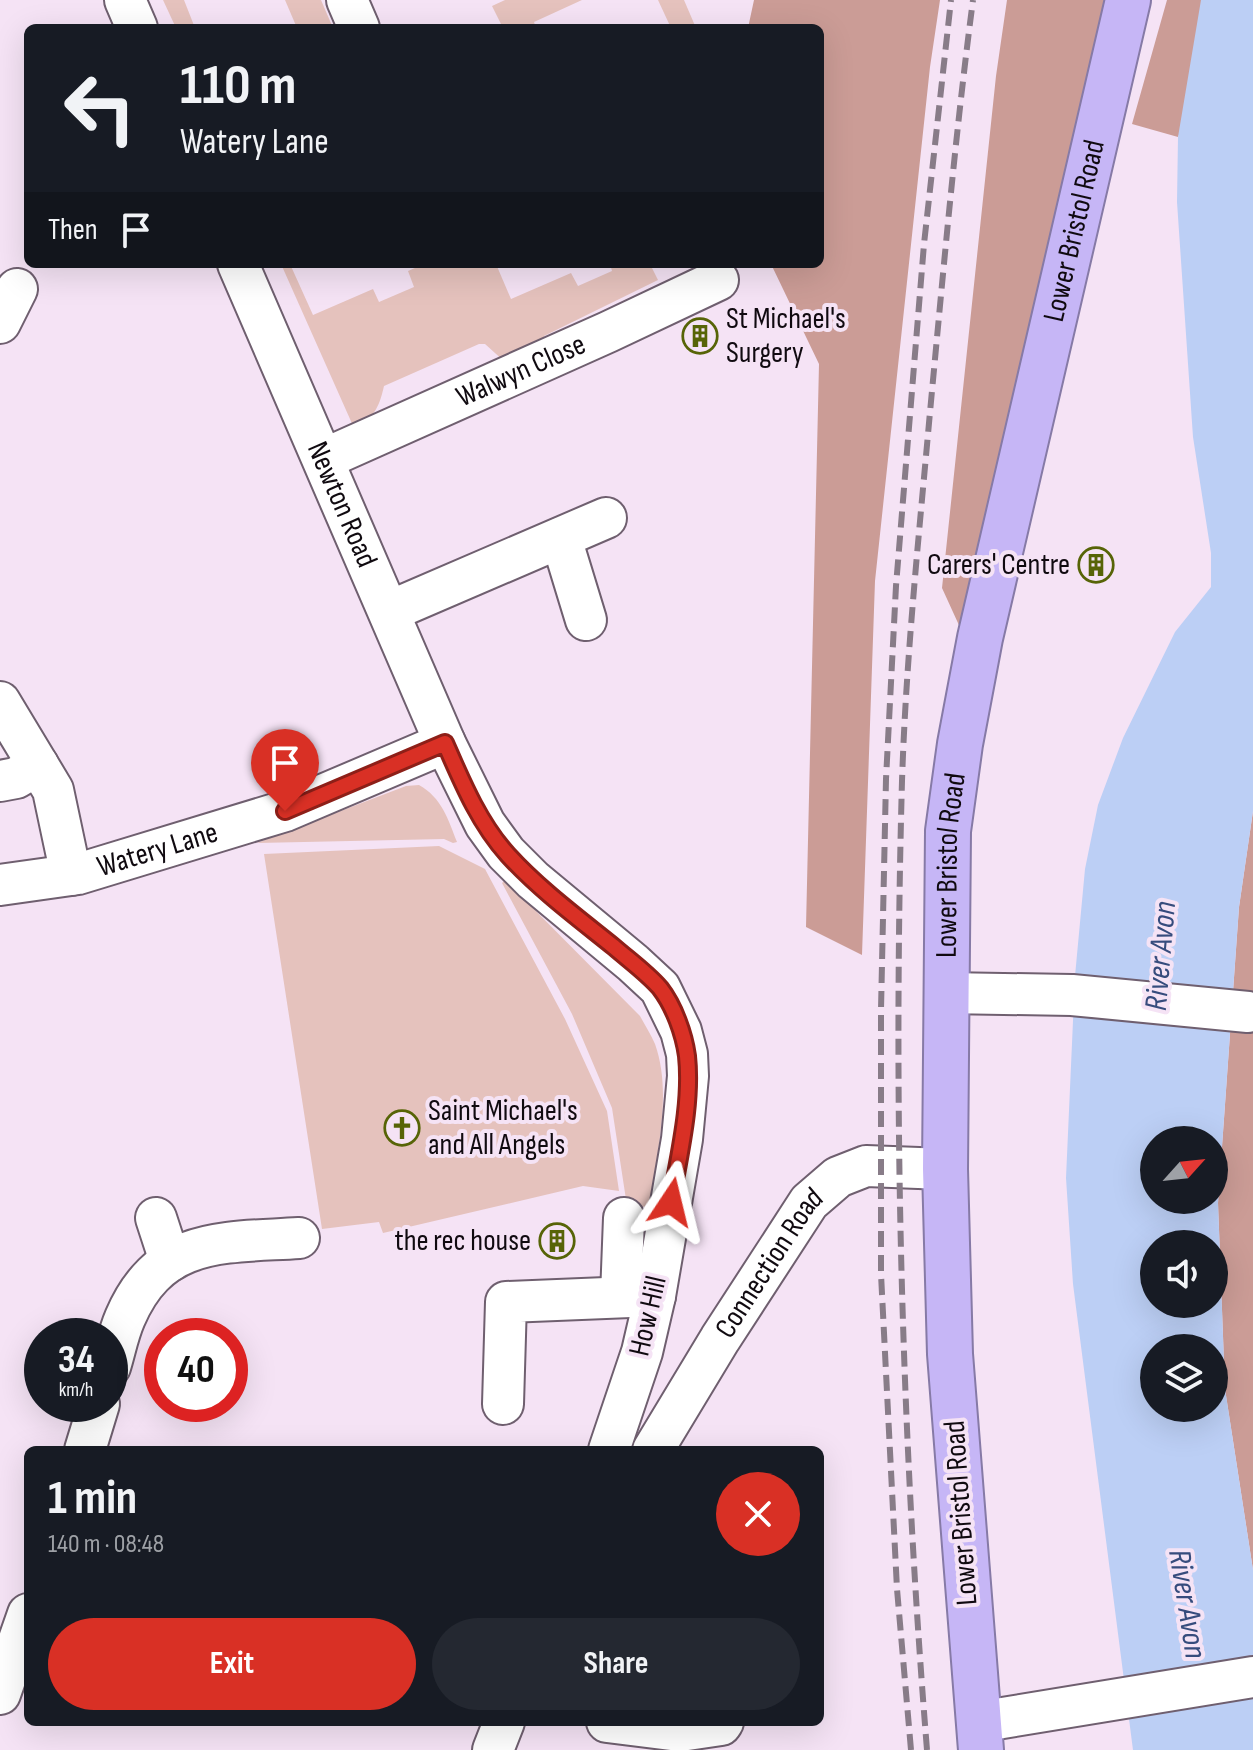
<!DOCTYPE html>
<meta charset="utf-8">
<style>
body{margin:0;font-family:"Sofia Sans Condensed",sans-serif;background:#242831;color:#f1f3f6;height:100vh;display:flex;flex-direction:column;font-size:30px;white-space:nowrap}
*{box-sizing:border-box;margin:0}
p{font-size:26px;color:#9ea1a6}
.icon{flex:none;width:44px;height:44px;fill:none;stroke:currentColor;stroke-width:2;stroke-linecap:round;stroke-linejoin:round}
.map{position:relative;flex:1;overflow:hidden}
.details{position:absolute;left:24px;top:1446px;width:800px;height:280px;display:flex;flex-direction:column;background:#171b24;border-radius:12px;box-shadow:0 8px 32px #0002}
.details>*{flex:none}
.top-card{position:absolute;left:24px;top:24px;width:800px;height:244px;border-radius:12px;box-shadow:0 8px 32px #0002;background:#171b24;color:#f1f3f6;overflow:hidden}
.needle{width:52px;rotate:63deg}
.controls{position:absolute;left:1140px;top:1126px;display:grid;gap:16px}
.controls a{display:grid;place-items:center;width:88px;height:88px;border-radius:50%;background:#171b24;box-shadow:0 8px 32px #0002;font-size:40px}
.speed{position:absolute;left:24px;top:1318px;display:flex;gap:16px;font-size:40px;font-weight:700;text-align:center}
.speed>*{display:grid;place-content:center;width:104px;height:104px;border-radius:50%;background:#171b24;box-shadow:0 8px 32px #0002;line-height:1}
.speed small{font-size:20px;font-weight:400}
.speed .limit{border:12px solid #d22;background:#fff;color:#111}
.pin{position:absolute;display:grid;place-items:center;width:68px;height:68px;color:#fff;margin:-82px -34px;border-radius:50% 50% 50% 0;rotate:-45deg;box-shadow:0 0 8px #0007}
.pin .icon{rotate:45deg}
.me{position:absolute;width:88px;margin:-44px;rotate:10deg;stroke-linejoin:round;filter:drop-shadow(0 0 6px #0008)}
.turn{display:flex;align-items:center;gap:28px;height:168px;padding:0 24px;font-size:36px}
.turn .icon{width:104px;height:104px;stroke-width:2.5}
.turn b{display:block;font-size:56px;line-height:68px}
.then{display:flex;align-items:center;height:76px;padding:0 24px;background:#0003;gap:16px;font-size:30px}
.round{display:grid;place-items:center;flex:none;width:84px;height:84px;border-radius:42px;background:#242831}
.overview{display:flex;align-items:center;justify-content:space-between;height:136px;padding:0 24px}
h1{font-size:48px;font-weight:700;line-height:60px}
.button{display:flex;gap:16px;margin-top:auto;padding:16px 24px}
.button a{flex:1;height:92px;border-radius:48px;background:#d93025;color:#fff;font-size:32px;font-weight:700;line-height:92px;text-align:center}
.button a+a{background:#242831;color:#f1f3f6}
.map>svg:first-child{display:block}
.green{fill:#e5c2bd}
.forest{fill:#cb9c96}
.water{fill:#bccff5;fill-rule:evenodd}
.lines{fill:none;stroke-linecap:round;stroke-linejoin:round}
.minor-casing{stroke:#6f5f6f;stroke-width:44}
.highway-casing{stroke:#867aa6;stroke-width:48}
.minor{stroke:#fff;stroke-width:40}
.highway{stroke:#c6b6f6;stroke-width:44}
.rail{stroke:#887c88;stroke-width:6;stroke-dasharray:16 8;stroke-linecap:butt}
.route-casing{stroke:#8d1f18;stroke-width:20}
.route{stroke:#d93025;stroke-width:14}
.labels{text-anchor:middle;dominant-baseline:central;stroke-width:8;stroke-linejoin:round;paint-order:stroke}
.street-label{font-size:30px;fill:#100a10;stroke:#f5e3f5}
.poi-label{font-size:30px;fill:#100a10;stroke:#f5e3f5;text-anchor:start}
.water-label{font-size:32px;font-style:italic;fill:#364c7d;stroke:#f5e3f5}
</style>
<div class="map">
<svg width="1253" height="1750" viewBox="0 0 1253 1750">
<rect width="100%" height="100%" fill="#f5e3f5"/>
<path class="green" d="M163 0H184L195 28H176Z
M285 0H321L333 28H297Z
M505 0H582L534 22 536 28H503L492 6Z
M658 0H684L696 28H671Z
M281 264H290L313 315 373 289 379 302 414 287 408 271 424 264H496L511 299 571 273 578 286 612 271 610 264H650L658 280 544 336 546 341 505 362 485 344H479L384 386C379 408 374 418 354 428Z
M419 785C442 798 448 819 457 842L453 843 444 839 257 843 406 786Z
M439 846 485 869 565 1019 607 1111 619 1191 583 1186 383 1233 379 1222 322 1229 264 854Z
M505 880 640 1016C645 1025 651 1035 655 1044 673 1095 656 1155 649 1207L627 1206 612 1108 572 1014 502 883Z"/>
<path class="forest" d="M754 0H940L930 67 875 581 862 955 806 927 819 364 771 264H820V28H748Z
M1007 0H1110L963 634 942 588 996 76Z
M1167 0H1236L1231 23 1178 137 1132 124Z
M1253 811V1570L1225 1389 1218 1203 1239 907Z"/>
<path class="water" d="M1201 0H1253V811L1239 907 1218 1203 1225 1389 1253 1570V1750H1133L1073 1284 1066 1178 1075 976 1085 869 1098 805 1123 738 1175 632 1211 587V553L1193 437 1177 202 1178 137ZM1154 1140H1214V1200H1154ZM1154 1244H1214V1304H1154ZM1154 1348H1214V1408H1154Z"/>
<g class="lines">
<defs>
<g id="minor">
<path d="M125 0 137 28"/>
<path d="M347 0 359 28"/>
<path id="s1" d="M238 264 445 743 485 824 506 853 533 880 633 963 660 988 681 1031 687 1054 688 1076 682 1139 655 1296 642 1352 609 1450"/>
<path d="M0 323 17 289"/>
<path id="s2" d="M324 459 608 332 718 280"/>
<path d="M561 538 586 620"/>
<path d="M390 611 606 518"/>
<path d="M0 702 53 790 71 875"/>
<path d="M0 781 16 778 38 765"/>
<path id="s3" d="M0 885 78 874 285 811 445 743"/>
<path d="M945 993 1072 995 1248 1012"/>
<path d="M156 1218 170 1261"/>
<path d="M621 1296 624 1218"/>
<path d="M110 1367C115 1351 118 1334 125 1318 160 1236 223 1243 299 1238"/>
<path d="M503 1404 506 1302 655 1296"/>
<path d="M85 1450 99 1404"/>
<path id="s4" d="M653 1450 720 1339 809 1202 838 1177 866 1166 945 1169"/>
<path d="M0 1694 28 1614"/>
<path d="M607 1722 680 1731 721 1725 723 1722"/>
<path d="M978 1722 1253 1677"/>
<path d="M493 1750 504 1722"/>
</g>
<g id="highway">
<path id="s5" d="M981 1750 950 1354 945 1169 948 831 960 744 980 638 1128 0"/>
</g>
</defs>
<use href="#minor" class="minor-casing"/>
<use href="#highway" class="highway-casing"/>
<use href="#minor" class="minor"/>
<use href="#highway" class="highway"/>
<path class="rail" d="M911 1750 897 1589 881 1274V1010L886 779 896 586 924 244 951 0
M927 1750C901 1428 893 1105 902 781 906 658 919 535 930 412 943 275 955 137 973 0"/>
</g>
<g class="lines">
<defs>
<path id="route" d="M285 811 445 743C462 782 479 823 508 855 539 889 578 918 614 947 629 960 647 973 660 988 674 1006 684 1034 687 1056 692 1103 679 1155 671 1202"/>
</defs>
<use href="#route" class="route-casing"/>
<use href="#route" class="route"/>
</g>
<defs>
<symbol id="building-ring" viewBox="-11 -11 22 22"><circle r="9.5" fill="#f5e3f5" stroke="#576407" stroke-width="1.5"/><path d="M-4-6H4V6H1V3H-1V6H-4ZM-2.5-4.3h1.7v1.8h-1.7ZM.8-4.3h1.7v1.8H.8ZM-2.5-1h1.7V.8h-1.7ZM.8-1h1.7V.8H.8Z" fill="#576407"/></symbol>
<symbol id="church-ring" viewBox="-11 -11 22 22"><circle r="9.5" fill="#f5e3f5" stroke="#576407" stroke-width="1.5"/><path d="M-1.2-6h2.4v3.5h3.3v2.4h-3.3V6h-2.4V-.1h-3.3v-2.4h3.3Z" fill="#576407"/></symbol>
</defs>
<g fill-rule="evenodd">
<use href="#building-ring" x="680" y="316" width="40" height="40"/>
<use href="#building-ring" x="1076" y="545" width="40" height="40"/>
<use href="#church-ring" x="382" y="1108" width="40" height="40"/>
<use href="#building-ring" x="537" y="1221" width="40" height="40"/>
</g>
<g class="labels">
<g class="street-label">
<text stroke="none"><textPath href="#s5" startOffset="1534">Lower Bristol Road</textPath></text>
<text stroke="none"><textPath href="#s2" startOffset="216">Walwyn Close</textPath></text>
<text stroke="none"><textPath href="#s1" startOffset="262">Newton Road</textPath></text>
<text stroke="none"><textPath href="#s3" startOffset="162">Watery Lane</textPath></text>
<text stroke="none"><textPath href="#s5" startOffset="886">Lower Bristol Road</textPath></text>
<text stroke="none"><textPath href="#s4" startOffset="220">Connection Road</textPath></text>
<text transform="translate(648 1316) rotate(-77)">How Hill</text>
<text transform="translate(961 1513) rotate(-94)">Lower Bristol Road</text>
</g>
<g class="poi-label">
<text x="726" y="319">St Michael's<tspan x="726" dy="34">Surgery</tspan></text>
<text x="1070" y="565" text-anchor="end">Carers' Centre</text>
<text x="428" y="1111">Saint Michael's<tspan x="428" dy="34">and All Angels</tspan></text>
<text x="531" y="1241" text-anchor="end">the rec house</text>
</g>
<g class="water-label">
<text transform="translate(1161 956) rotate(-85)">River Avon</text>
<text transform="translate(1187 1604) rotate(81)">River Avon</text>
</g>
</g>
</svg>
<div class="controls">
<a><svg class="needle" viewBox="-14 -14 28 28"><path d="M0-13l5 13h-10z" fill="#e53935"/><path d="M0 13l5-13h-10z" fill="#9ea1a6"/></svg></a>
<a><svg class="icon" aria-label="sound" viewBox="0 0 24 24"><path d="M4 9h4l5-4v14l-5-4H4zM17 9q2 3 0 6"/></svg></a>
<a><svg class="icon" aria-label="layers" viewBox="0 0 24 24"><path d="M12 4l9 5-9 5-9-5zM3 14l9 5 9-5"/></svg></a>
</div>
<div class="speed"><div>34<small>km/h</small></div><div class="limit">40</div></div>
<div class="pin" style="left:285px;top:811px;background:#d93025"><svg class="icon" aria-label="arrive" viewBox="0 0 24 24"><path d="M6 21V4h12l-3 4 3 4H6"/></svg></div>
<svg class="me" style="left:671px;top:1202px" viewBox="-20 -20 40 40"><path d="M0-17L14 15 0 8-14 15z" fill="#d93025" stroke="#fff" stroke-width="4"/></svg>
<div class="top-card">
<div class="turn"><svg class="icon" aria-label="left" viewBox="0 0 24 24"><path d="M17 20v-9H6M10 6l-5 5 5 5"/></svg><div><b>110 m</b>Watery Lane</div></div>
<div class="then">Then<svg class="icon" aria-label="arrive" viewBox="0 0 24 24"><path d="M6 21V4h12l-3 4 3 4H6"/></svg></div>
</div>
<section class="details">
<div class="overview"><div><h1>1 min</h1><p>140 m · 08:48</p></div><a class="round" style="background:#d93025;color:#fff"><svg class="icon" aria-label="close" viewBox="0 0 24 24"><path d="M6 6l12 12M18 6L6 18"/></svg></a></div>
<div class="button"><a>Exit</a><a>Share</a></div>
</section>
</div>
